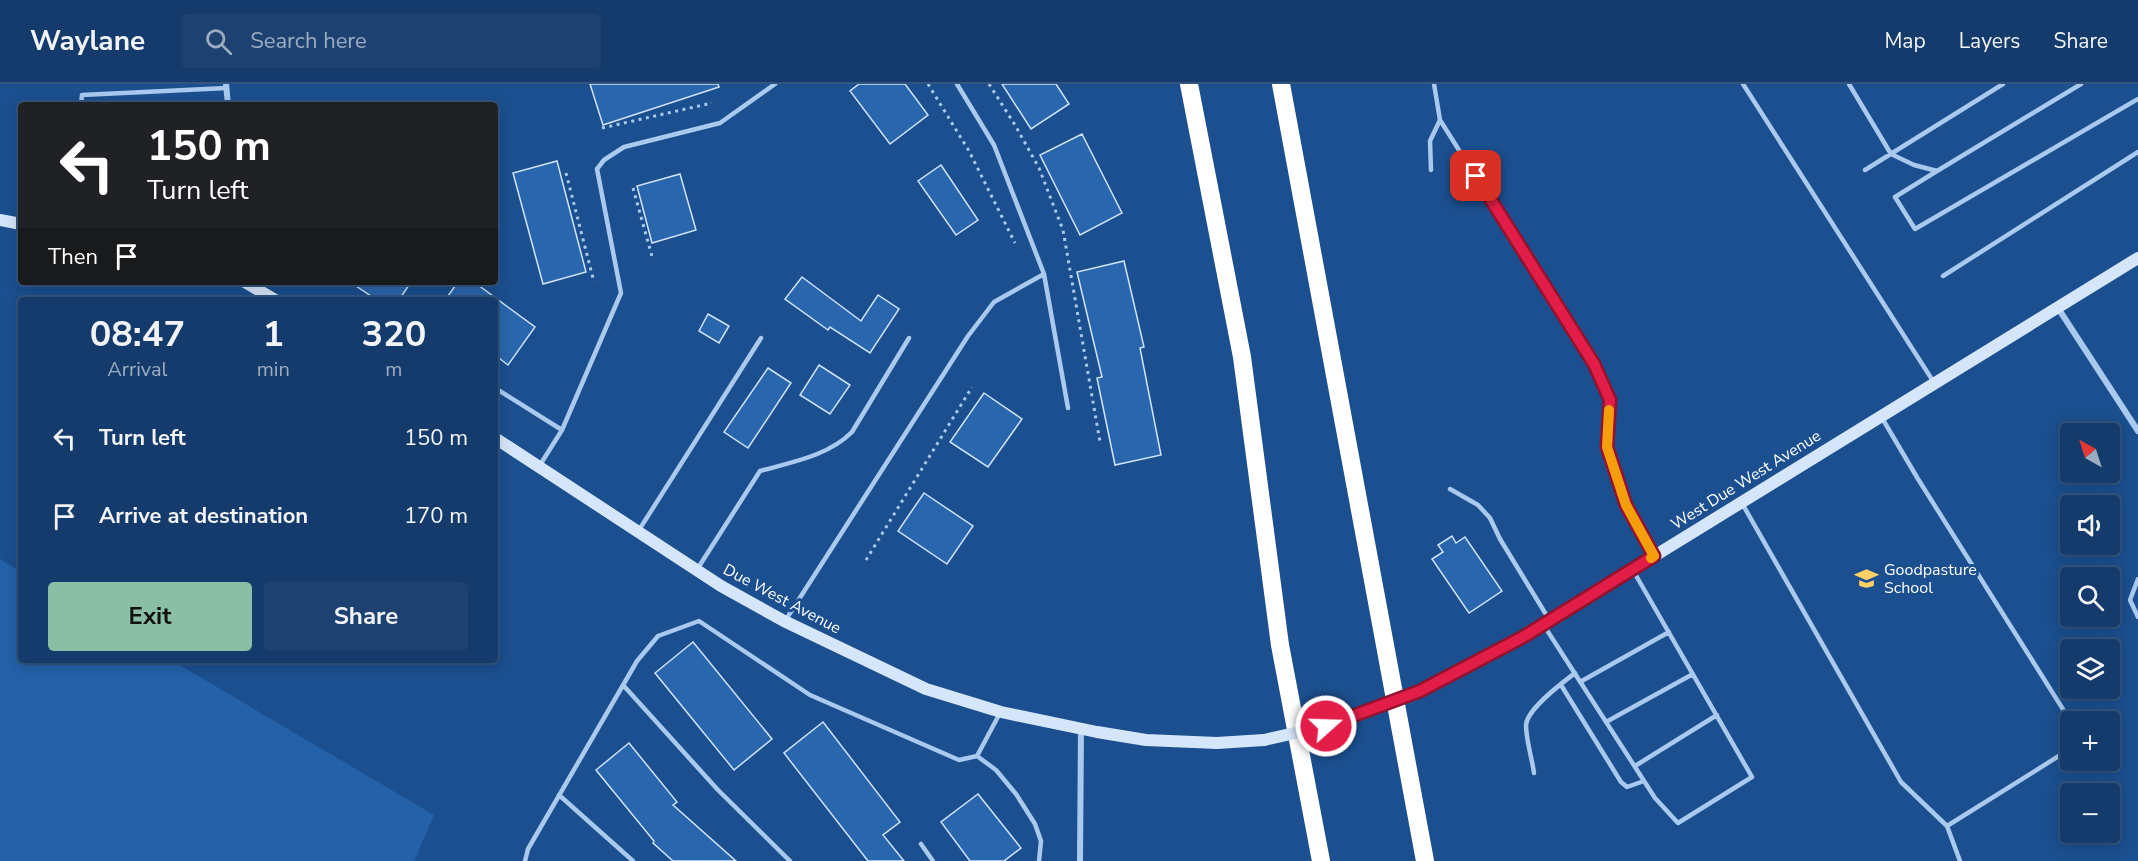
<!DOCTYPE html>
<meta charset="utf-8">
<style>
body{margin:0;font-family:"Nunito Sans",sans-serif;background:#1d4271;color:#f1f3f6;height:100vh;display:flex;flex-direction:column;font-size:22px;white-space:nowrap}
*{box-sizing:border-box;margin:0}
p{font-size:20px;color:#9dadc1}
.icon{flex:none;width:33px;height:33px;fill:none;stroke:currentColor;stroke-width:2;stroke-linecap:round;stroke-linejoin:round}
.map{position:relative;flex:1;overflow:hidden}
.panel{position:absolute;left:18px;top:213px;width:480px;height:366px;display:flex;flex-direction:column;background:#143b6b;border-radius:6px;box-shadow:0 3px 15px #0003,0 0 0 2px #33557e}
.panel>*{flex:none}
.top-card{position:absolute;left:18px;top:18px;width:480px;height:183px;border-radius:6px;box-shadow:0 3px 15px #0003,0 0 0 2px #33557e;background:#202124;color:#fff;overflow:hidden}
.needle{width:39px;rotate:321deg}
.controls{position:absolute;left:2060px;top:339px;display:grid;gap:12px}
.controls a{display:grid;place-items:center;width:60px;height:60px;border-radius:6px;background:#143b6b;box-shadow:0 3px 15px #0003,0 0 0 2px #33557e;font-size:30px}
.pin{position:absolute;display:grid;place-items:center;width:51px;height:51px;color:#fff;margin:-26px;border-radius:12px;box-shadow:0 3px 9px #0006}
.me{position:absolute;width:66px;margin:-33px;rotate:70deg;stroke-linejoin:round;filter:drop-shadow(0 0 4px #0008)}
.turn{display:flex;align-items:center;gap:21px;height:126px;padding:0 30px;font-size:27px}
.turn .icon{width:78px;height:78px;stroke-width:2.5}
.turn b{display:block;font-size:42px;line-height:51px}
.then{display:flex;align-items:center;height:57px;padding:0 30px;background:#0003;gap:12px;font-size:22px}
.eta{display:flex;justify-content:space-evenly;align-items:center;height:102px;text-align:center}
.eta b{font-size:36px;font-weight:700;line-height:42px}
.primary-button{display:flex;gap:12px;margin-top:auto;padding:12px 30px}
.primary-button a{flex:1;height:69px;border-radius:6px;background:#8abfa5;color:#111;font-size:24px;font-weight:700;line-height:69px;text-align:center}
.primary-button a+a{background:#1d4271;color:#f1f3f6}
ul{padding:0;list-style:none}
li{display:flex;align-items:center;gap:18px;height:78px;padding:0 30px}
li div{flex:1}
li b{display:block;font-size:22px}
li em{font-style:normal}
header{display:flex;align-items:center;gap:36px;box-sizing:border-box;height:84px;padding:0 30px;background:#143b6b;border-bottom:2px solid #33557e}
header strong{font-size:28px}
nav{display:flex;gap:33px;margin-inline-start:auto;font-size:21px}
.search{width:420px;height:54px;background:#1d4271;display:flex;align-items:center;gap:15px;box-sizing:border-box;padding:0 21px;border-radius:6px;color:#9dadc1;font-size:22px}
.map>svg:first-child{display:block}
.green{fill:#2461a8}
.building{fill:#2a66ad;stroke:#cfe3fa;stroke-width:1.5}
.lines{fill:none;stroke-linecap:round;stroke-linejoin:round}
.path{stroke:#a9c9ee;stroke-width:3;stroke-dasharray:3 4.5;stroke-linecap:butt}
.lane{stroke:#a9c9ee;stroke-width:4.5}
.street{stroke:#a9c9ee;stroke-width:6}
.secondary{stroke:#d6e6fa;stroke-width:12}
.highway{stroke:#fff;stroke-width:18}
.secondary-bridge{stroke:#d6e6fa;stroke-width:12}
.route-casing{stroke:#92132f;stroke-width:15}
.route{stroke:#e11d48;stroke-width:10}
.slow{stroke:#f59e0b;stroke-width:10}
.labels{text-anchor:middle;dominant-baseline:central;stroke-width:6;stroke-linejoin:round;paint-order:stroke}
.street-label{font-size:16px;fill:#fff;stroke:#1b4f8f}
.poi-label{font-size:16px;fill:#fff;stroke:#1b4f8f;text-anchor:start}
</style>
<header>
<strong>Waylane</strong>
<div class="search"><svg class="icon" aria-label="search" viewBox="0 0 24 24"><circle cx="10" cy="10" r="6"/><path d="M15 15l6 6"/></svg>Search here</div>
<nav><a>Map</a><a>Layers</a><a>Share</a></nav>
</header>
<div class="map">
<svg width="2138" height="777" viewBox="0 0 2138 777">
<rect width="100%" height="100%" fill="#1b4f8f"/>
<path class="green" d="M0 475 21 488V576H171L434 731 414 777H0Z"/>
<path class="building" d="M590 0H718L719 3 603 41Z
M859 0H905L928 31 890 60 850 7Z
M1002 0H1056L1069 20 1031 45Z
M1082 50 1122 129 1080 151 1040 71Z
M557 77 586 188 543 200 513 89Z
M941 81 978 136 956 151 918 97Z
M680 90 696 146 652 159 637 102Z
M1124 177 1144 263 1140 264 1161 371 1115 381 1097 294 1102 293 1077 188Z
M802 193 861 237 878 211 899 225 870 269 830 243 828 246 785 215Z
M350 198H411L399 216H377Z
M458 198H474L535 243 508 281 495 271V216H445Z
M708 230 729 242 719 259 699 247Z
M819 281 850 301 830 330 800 311Z
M768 284 791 299 748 364 724 348Z
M984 309 1022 335 988 383 950 358Z
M924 409 973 442 947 480 898 447Z
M1452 452 1456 459 1465 453 1502 507 1469 529 1432 475 1443 468 1438 461Z
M693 558 772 655 734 686 655 589Z
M823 638 900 738 883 751 904 777H868L784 669Z
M629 659 677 718 673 721 736 777H673L653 759 654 757 596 686Z
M978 710 1021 764 1004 777H970L941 738Z"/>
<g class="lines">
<path class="path" d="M928 0 969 67 1015 159
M989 0 1015 41 1039 84 1063 146 1100 358
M602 44 712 19
M566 89 594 198
M633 104 653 176
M866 476 972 303"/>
<path class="lane" d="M1434 0 1440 36 1594 280 1610 317 1607 363 1626 421 1653 470
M1743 0 1933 297
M1849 0 1891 70 1914 81 1937 87 2081 0
M81 21 82 11 227 4
M1431 86 1430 57 1440 36
M1865 86 2003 0
M1937 87 1895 113 1915 145 2138 15
M1044 190 1068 324
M1943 192 2138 68
M495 304 562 346
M1882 334 1918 395 2071 638
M540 381 562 346 621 209 597 85 604 76 624 63 720 39 775 0
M1450 405 1478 421 1490 434 1500 455 1550 537
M1743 421 1901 698 1947 742 2070 665
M639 446 761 254
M698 484 760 387C792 378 828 372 852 348L909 254
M2138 495 2130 516 2138 533
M785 537 968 252 994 218 1044 190 994 61 957 0
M1543 540 1655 714 1678 739 1752 693 1634 488
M1580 598 1669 548
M623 601 718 706 790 777
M1561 601 1621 698 1627 703 1644 697
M1606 638 1693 590
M977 672 996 686 1016 710 1035 740 1041 757 1039 777
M1635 682 1717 631
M1534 689C1532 674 1526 656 1526 641 1527 625 1562 599 1575 589
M559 711 633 777
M1947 742 1960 777
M921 760 933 777
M525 777 528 765 637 577 658 552 699 537 810 611 959 676 977 672 1000 629"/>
<path class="street" d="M226 0 228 21
M2058 224 2138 347
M1080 777 1081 644"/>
<path class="secondary" d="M0 136 21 140
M245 198 275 216
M495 354 721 502 784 537 926 605 1001 628 1097 648 1146 656 1217 659 1264 656
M1420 607 1523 553 2138 174"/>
<path class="highway" d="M1189 0 1242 273 1280 561 1321 777
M1281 0 1425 777"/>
<path class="secondary-bridge" d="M1264 656 1326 642 1420 607"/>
</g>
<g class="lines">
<defs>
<path id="route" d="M1326 642 1420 607 1523 553 1654 472 1626 421 1607 363 1610 316 1594 280 1476 92"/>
</defs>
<use href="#route" class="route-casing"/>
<use href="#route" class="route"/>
<path class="slow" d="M1609 326 1607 363 1626 421 1654 472 1651 474"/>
</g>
<defs>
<symbol id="school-bare" viewBox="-9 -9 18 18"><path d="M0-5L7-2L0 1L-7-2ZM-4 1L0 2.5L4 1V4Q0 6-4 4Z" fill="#ffd166" stroke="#1b4f8f" stroke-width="2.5" paint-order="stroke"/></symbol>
</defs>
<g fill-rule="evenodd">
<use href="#school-bare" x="1850" y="478" width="33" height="33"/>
</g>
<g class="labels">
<g class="street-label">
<text transform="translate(1746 396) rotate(-32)">West Due West Avenue</text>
<text transform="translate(782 515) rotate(28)">Due West Avenue</text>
</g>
<g class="poi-label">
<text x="1884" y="486">Goodpasture<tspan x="1884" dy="18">School</tspan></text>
</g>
</g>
</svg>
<div class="controls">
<a><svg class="needle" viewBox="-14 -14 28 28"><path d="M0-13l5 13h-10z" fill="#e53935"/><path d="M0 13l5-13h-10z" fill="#9dadc1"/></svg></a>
<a><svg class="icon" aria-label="sound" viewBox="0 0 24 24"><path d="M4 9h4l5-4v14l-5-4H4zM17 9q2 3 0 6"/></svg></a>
<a><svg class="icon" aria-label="search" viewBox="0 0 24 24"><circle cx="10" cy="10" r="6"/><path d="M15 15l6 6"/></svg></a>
<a><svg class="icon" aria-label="layers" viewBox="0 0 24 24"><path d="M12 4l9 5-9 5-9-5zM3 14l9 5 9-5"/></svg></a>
<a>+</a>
<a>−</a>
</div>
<div class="pin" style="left:1476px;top:92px;background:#d93025"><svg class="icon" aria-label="arrive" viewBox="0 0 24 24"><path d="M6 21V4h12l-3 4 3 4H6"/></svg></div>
<svg class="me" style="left:1326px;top:642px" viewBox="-20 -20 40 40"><circle r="17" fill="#e11d48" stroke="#fff" stroke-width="3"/><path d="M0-11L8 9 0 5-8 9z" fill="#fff"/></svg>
<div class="top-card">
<div class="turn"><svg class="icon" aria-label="left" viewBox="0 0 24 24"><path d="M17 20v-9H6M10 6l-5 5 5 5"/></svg><div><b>150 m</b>Turn left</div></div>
<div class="then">Then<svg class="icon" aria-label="arrive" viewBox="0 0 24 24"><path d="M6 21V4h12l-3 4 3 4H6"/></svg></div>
</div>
<section class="panel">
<div class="eta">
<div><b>08:47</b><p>Arrival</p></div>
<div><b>1</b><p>min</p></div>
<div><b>320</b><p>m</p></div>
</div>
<ul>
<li><svg class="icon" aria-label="left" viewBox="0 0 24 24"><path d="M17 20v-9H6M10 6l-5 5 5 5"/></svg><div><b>Turn left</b></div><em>150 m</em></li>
<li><svg class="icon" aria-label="arrive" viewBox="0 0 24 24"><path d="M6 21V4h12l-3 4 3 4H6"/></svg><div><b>Arrive at destination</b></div><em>170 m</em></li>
</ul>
<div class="primary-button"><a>Exit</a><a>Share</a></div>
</section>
</div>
